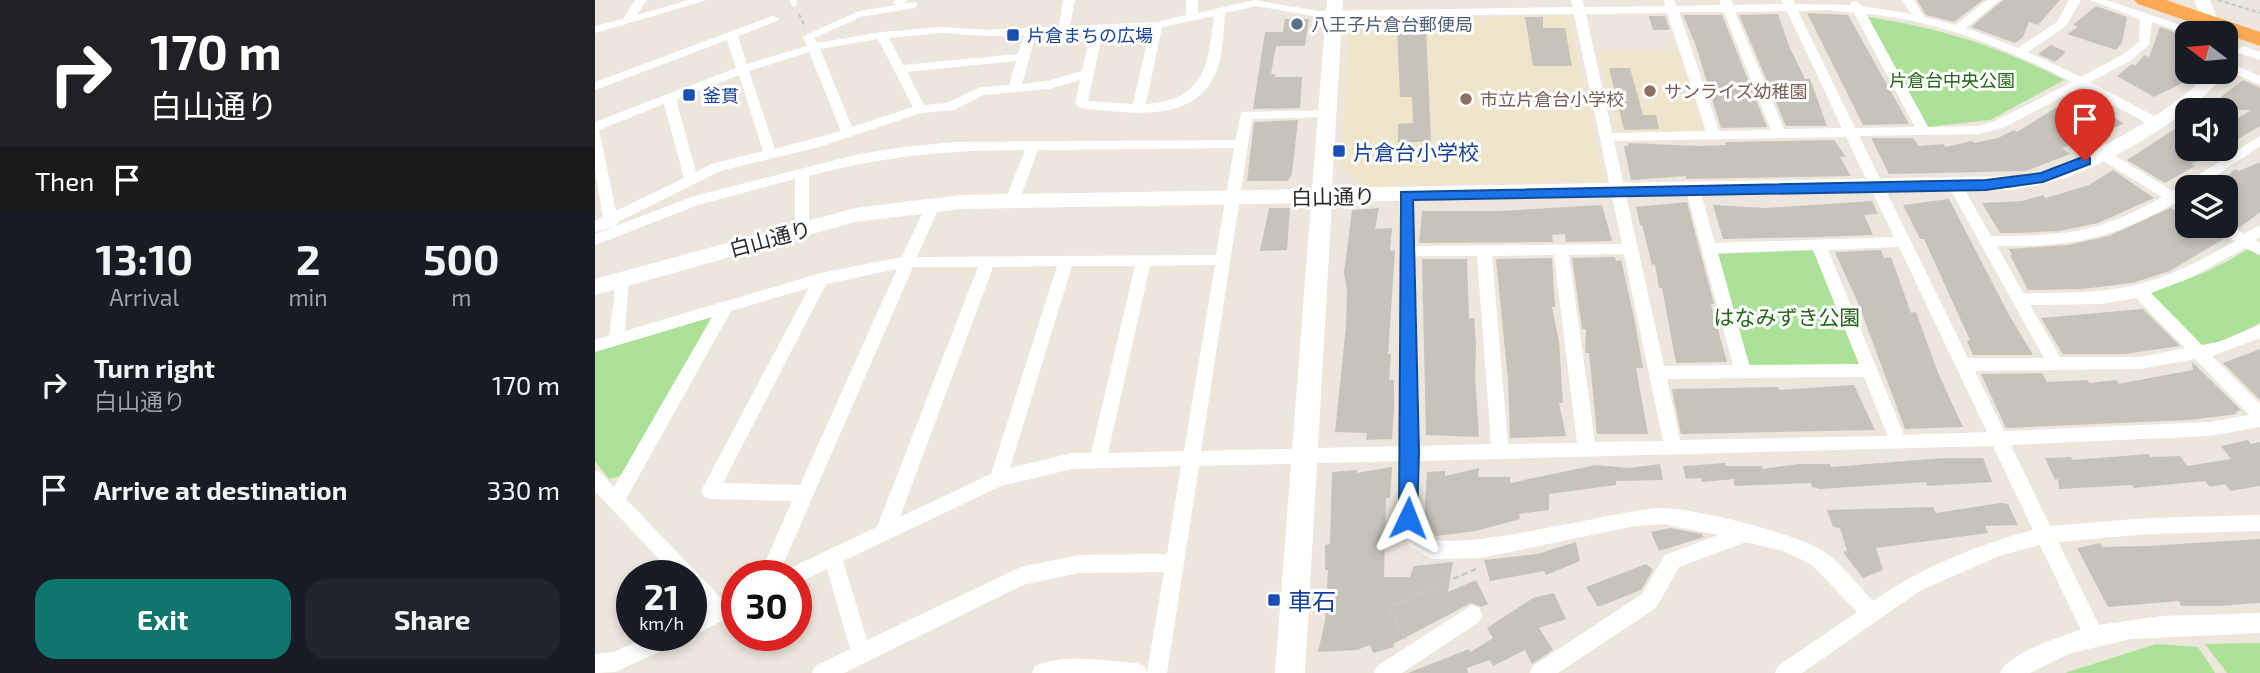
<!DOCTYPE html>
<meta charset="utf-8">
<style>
body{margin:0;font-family:"Exo 2","Noto Sans JP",sans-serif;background:#20242c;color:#f1f3f6;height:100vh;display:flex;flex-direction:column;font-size:26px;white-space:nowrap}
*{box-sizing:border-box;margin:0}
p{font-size:23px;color:#9ea1a6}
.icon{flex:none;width:38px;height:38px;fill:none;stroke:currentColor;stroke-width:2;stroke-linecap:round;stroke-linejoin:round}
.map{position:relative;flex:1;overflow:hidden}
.sheet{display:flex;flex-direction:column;background:#171b24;width:595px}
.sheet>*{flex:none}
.guide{background:#202124;color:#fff;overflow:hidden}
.needle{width:46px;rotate:286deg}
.tools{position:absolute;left:1580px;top:21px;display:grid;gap:14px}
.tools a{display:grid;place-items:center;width:63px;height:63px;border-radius:14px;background:#171b24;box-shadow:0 4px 10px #0003;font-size:35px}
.speed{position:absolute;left:21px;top:560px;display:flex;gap:14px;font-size:35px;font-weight:700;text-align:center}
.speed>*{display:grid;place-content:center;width:91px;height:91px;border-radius:50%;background:#171b24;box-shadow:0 4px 10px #0003;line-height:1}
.speed small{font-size:18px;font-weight:400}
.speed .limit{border:10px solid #d22;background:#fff;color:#111}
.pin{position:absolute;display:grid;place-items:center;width:60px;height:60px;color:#fff;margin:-72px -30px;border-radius:50% 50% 50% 0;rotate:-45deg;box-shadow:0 0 7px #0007}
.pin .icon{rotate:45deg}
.me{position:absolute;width:77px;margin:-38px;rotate:2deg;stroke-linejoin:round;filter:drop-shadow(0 0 5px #0008)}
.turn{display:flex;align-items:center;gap:24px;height:147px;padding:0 35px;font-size:32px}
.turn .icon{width:91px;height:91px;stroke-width:2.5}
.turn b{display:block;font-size:49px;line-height:60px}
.then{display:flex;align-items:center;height:66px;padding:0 35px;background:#0003;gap:14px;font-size:26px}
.eta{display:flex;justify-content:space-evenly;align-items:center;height:119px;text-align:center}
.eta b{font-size:42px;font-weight:700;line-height:49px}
.button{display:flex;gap:14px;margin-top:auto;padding:14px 35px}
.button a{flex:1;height:80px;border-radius:21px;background:#0f766e;color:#fff;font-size:28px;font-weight:700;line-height:80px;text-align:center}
.button a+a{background:#20242c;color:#f1f3f6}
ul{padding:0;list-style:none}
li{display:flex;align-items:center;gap:21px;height:105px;padding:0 35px}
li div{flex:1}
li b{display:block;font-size:26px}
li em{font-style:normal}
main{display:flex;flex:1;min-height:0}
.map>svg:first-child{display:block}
.education{fill:#eee5cb}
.green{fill:#ace298}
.building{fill:#c7c3bb}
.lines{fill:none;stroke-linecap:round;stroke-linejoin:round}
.path-far1{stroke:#c8c8c8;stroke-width:2;stroke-dasharray:4.5 2.5;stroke-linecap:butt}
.path{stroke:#c8c8c8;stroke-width:2.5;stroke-dasharray:6 3.5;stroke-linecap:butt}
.lane{stroke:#fff;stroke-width:6}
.street{fill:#fff;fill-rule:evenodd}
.secondary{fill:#fff;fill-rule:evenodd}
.highway{fill:#fdaa55;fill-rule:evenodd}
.route{fill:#1a73e8;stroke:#114b97;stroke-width:2}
.service-dot{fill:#5c6f8a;stroke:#fff;stroke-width:2.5}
.transit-dot{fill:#1a4fb4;stroke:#fff;stroke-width:2.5}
.education-dot{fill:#8d6e63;stroke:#fff;stroke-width:2.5}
.labels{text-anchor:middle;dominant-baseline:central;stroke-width:6;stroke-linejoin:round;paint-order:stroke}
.far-service-label{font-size:18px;fill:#4e5e75;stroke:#fff;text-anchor:start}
.far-transit-label{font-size:18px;fill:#164399;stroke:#fff;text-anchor:start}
.far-park-label{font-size:18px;fill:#24661a;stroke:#fff}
.far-education-label{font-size:18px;fill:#785e54;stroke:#fff;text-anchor:start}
.transit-label{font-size:21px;fill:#164399;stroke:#fff;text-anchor:start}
.street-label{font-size:21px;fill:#2a2a2a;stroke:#fff}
.park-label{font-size:21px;fill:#24661a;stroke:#fff}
.near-transit-label{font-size:24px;fill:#164399;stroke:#fff;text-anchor:start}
</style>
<main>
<section class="sheet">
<div class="guide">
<div class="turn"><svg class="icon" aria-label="right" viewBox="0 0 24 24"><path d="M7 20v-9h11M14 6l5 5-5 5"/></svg><div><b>170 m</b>白山通り</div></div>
<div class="then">Then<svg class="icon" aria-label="arrive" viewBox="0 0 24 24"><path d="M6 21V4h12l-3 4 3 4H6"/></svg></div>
</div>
<div class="eta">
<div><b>13:10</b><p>Arrival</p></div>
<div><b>2</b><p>min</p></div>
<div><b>500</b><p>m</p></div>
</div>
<ul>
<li><svg class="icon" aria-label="right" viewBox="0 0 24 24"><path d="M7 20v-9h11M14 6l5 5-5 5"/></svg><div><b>Turn right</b><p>白山通り</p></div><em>170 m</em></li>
<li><svg class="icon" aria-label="arrive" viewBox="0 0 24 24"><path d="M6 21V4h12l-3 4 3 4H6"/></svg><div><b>Arrive at destination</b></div><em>330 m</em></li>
</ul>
<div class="button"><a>Exit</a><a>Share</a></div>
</section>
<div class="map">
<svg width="1665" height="673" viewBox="0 0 1665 673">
<rect width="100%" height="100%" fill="#ece6dc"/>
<path class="education" d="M968 16 974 19 1009 177 1003 182 772 186 746 171 754 26 767 19Z
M1082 49 1109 131 1023 132 1003 50Z"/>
<path class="green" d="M1273 17C1343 27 1406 47 1469 80L1395 120 1333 127Z
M1653 249 1665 256V323L1631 340 1607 346 1552 291C1588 283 1622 269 1653 249Z
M1220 250 1266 364 1155 366 1121 254Z
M112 316 118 319 26 476 14 479 0 461V351Z
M1665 643V673H1632L1610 644Z
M1561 644 1603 647 1620 673H1470Z"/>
<path class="building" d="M1322 0H1388L1359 22 1331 15Z
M1408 0H1465L1443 25 1434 22 1428 37 1420 43 1376 27Z
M1501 6 1532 17 1527 43 1521 50 1472 34 1483 27 1478 25Z
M1212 13 1253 15 1314 124 1268 125Z
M1183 14 1194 46 1210 79H1215L1232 126H1191L1144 15Z
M1088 15H1127L1172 127 1126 128 1101 46Z
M1054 16H1070L1075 30H1058Z
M930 17H948V28H970L977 66H938Z
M690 19H714L710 46H681L676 74H680V77H707L705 108 658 109 670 32H688Z
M1565 27 1592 37V81L1559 97 1522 76 1537 64 1540 66 1549 55 1554 57Z
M802 29H831L836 141 803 143V124L818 123 817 97H805Z
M1456 45 1471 52 1460 62 1443 54Z
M1014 68H1035L1048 115H1061L1064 129 1029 130Z
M1648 80 1665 88V126L1631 146V126L1656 110H1609Z
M1485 93 1529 124 1467 148 1475 154 1431 171 1294 174 1276 138H1318L1324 146 1349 144 1350 147 1377 141 1379 143 1403 138 1419 130 1422 132Z
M703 120 697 174 693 181H652L659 122Z
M1592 121V149H1626L1596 164 1600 166 1570 183 1532 160Z
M1239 140 1251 157H1245L1256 176 1091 179V176L1036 180 1029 146H1033V143L1105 146 1131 145 1130 142Z
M1665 162V212L1644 228 1631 219V187H1619L1640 169 1644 171Z
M1518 170 1559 198 1503 223 1464 231 1421 233H1405L1387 203 1427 201 1448 195 1451 198 1494 185Z
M1354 199 1414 315 1438 355H1378L1372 341 1375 340 1329 239H1325L1308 205Z
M1277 201 1283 214 1269 215 1278 235 1224 237 1128 239 1118 205 1170 208Z
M1092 202 1119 304H1116L1132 362 1081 363 1067 288H1064L1060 264 1057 265 1047 225H1045L1041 207Z
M1007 205 1017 241 971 242 970 234 957 235 958 242 824 243 827 211H905Z
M674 208H695L692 250 665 251Z
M784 208 780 229 797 228 795 251 800 250 793 354H796L794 380H799V409L797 439 771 440 772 433 740 432 751 327 752 290 749 273 757 210Z
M1575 208 1592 214V226H1617L1630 238 1575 271 1537 283 1488 289 1433 290 1415 255H1417L1414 249 1473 245 1514 236Z
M1286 250 1289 258 1296 257 1316 313 1321 312 1343 373 1368 427 1310 429 1263 303 1240 252Z
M1020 257 1021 261 1026 260 1039 317 1048 368H1041L1053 434H1002L994 353H990L991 329H987L977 258Z
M957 258 960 307H957L964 342 968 403H964L971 436 915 438 913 380 901 259Z
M827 259H872L874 319 879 318 881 343 880 378 884 437 831 435Z
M1548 309 1585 346 1530 354H1468L1446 318Z
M1665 349V400L1628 363Z
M1597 362 1646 410 1640 412 1642 414 1594 420 1411 428 1386 374 1447 373 1452 382 1493 380 1494 383 1522 380 1523 384 1598 370Z
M1259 385 1280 430 1086 434 1077 389 1183 387 1184 390Z
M1653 440 1656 444 1665 442V486L1635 491 1630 484 1615 487 1610 481 1539 488 1537 485 1464 489 1463 479 1460 480 1450 458 1476 457 1477 460 1554 454 1555 457 1585 456 1592 466 1636 459 1626 446Z
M1349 458H1388L1397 482 1332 486 1331 482 1225 489 1217 487 1216 483 1139 486V479L1107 482V478L1091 479 1088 466 1130 463 1131 466H1167L1168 469 1203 464H1235L1236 467Z
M1065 464 1068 480 1021 481V485L954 494V510L924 514 925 519 881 531 841 536 829 522 832 472 850 471V476L884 468 883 477H915V483L1001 465 1034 468Z
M797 467 795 498H791L789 577H815L819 566 858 562 853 592 881 580 893 604 886 607 876 603 798 644 799 647 778 653 775 645 762 650 723 652 730 621 733 570H730V545L735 544 737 472 762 470V473Z
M1405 503 1413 504 1423 525 1390 526 1393 533 1281 548 1288 570 1268 578 1248 552 1252 551 1245 528 1238 527 1232 510 1338 507 1341 513Z
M1075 528 1107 534 1109 537 1064 551 1056 532Z
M1665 539V603L1623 606H1586L1584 601 1513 607 1482 548 1505 543 1507 547 1551 546Z
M981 542 985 561 951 575 949 571 895 581 889 560 942 554Z
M1051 564 1058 570 1046 590 1003 607 991 587Z
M959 593 971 619 944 628 958 650 937 664 930 650 898 666 895 660 872 668 873 673H813L874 649 876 652 898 638 892 628 938 598Z"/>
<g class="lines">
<path class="path-far1" d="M1623 0 1665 13
M204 14 210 27"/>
<path class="path" d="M810 639 795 607 883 568"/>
<path class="lane" d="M198 0 199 3
M214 37 265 14 319 5"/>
<path class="street" d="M40 0H52L42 15 94 0H112L0 33V26L28 19Z
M301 0H314L304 6 298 3Z
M468 0H480L475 26 562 22 591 15V0H603V13L659 0 724 11 978 7 976 0H988L989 7 1070 6 1069 0H1079L1081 6 1126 5 1124 0H1136L1138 5 1188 4 1186 0H1198L1200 4 1255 5 1256 2 1260 1 1267 6 1316 14 1307 0H1319L1329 17 1361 25 1392 0H1405L1371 28 1423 48 1462 22 1474 0H1486L1471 26 1433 52 1486 77 1527 55 1544 42 1545 19 1495 0H1512L1597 29V33L1592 34 1557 22 1554 45 1535 61 1495 82 1563 118V124H1553L1486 87 1410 127 1384 134 1264 136 1373 358H1449L1353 185 1355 182H1365L1396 236C1468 236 1502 234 1567 197L1500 156V150H1510L1578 191 1665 136V146L1604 187H1592V194L1588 197 1592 200V211L1578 204C1516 240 1472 247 1402 246L1428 293C1518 294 1561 289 1639 241L1619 226H1631V222L1649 234 1665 225V237L1660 240 1665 243V255L1650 248 1595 278 1556 293 1607 345 1623 342 1665 325V338L1617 356 1665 404V427L1614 436 1416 445 1455 526 1553 518 1665 515V531L1553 534 1463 542 1504 625 1567 616 1665 613V633L1536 639 1476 653 1435 673H1405C1412 654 1466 636 1486 630L1445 545 1404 556 1326 590 1207 673H1180L1183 666 1262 612 1216 564 1188 551 1151 542 1084 567 1061 608 963 673H935L938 666 1047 594 1070 555 1123 535 1069 524 1040 526 886 558 837 559 813 545 804 518 807 461 604 466 572 673H437L440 666C471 653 510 661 542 663L549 666 552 672 569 572 484 573 428 585 249 673H217L220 666 255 649 232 569 201 584V576H189L191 570 282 527 383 267H318L183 576H164L197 501 115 499 109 497 106 491 214 288 136 311 31 499 128 600 142 594V613L96 637 92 635H96V616L111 609 96 594V576H80L0 491V471L6 473 19 487 117 317 0 352V340L14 336 22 274 27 272 34 278 30 331 226 273 307 257 331 205 338 200 345 205 322 257 621 255 639 148 443 150 424 201 417 206 410 201 430 150C353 150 289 156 214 176V230L207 235 200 230V179L103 205 0 245V234L99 196 264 154 310 147 358 142 641 140 646 112 736 110V116L732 117 657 119 606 451 807 446 804 195 806 192 811 190 818 195 819 246 1027 244 979 14 724 17 661 6 630 13C628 35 629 62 616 82 590 124 528 112 486 108L480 104 485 80 454 89 388 95 359 110 326 113 224 147 125 171 23 222 21 226 0 232V221L8 217 0 171V122L141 68 132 40 0 90V82L178 16 184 19 182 21 143 36 152 64 212 46 208 37 214 33 218 35 222 43 287 32 345 27 393 30 464 26ZM1234 10 1259 13 1320 127 1260 128 1203 11ZM1192 11 1247 128 1189 129 1140 12ZM1084 12H1129L1176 130 1124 131ZM1072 13 1111 131 1017 133 991 14ZM1271 14C1343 20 1412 49 1477 82L1400 121 1384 126 1333 127ZM619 16C613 66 610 100 551 104L567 27ZM555 29 538 104 493 101 508 31ZM496 32 487 71 453 81 427 84 441 34ZM345 33 393 36 429 35 423 54 308 65 294 38ZM283 39 318 107 257 127 225 49ZM214 52 246 131 180 149 154 71ZM421 61 414 85 385 87 352 103 329 105 312 72ZM144 75 168 151 116 164 101 172 81 100ZM69 104 89 178 21 211 4 130ZM1251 137 1299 237 1120 243 1105 190 1103 187H1093L1091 190 1138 365 1069 366 1019 141ZM1304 247 1392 432 1309 435 1233 250ZM1218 250 1264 364 1154 365 1123 253ZM1029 254 1068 441 1000 442 974 255ZM959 255 982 443 913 444 897 256ZM820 256H882L896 444 825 446ZM620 265 589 451 513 453 555 266ZM462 266 396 474 305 517 398 267ZM477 266H540L496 453H477L415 468ZM302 269 205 485 128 483 231 284ZM1541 298 1590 348 1545 357H1465L1435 305 1506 304ZM1600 359 1654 415 1614 422 1409 431 1380 371 1545 369ZM1269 377 1293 436 1085 440 1072 379ZM1398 446 1438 530C1381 545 1326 568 1278 601 1263 586 1247 564 1230 552 1205 534 1098 508 1067 508 1025 508 850 559 828 534 817 521 824 478 824 461ZM586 466 572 554 484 555 426 567 272 640 248 561 406 486 477 469Z
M1648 46 1665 52V60L1644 53 1642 50Z
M1631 61 1665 76V85L1631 70Z
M877 605 884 608 887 615 884 622 807 673H779L782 666Z
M56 635H89L86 642 20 672 0 673V654L19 652Z"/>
<path class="secondary" d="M732 0H748L737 188 1419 176C1433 173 1448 172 1462 167 1502 152 1587 106 1613 72H1631C1604 111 1522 159 1476 176 1458 182 1438 186 1419 190L737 202 710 673H680L716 203 366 209 260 222 0 295V279L260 208 366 195 717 189Z
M1599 0H1615L1628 33H1612Z"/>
<path class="highway" d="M1539 0H1571L1665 32V46L1543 4Z"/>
</g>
<path class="route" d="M1490 156 1495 158V164L1448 182 1391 190 818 200 824 452 822 518 820 524 813 526 807 524 804 518 806 192 1391 180 1446 173Z"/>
<circle class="service-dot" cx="702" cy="24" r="7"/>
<g class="transit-dot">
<rect x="411" y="28" width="14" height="14" rx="3.5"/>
<rect x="87" y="88" width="14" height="14" rx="3.5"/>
<rect x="737" y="144" width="14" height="14" rx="3.5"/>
<rect x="672" y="593" width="14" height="14" rx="3.5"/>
</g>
<g class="education-dot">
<circle cx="1055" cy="91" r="7"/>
<circle cx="871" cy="99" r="7"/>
</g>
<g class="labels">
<g class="far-service-label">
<text x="716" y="24">八王子片倉台郵便局</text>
</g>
<g class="far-transit-label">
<text x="432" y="35">片倉まちの広場</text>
<text x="108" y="95">釜貫</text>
</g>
<g class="far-park-label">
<text x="1357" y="80">片倉台中央公園</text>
</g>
<g class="far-education-label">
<text x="1069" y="91">サンライズ幼稚園</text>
<text x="885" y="99">市立片倉台小学校</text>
</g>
<g class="transit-label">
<text x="758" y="151">片倉台小学校</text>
</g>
<g class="street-label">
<text transform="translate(738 196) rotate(-1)">白山通り</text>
<text transform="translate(175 238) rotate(-15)">白山通り</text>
</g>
<g class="park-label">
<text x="1192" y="316">はなみずき公園</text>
</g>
<g class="near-transit-label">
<text x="693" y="600">車石</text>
</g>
</g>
</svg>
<div class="tools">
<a><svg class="needle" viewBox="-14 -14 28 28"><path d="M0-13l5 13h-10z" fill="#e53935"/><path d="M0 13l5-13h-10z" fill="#9ea1a6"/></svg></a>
<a><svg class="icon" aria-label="sound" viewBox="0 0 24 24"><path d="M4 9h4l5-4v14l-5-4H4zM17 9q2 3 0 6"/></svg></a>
<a><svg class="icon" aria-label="layers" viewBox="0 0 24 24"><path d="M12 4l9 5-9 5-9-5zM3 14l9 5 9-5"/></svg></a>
</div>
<div class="speed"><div>21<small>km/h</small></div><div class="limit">30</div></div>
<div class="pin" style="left:1490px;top:161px;background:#d93025"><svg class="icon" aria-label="arrive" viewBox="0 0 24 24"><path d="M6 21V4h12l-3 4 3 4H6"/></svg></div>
<svg class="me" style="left:813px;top:518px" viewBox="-20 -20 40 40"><path d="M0-17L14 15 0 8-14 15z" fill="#1a73e8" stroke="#fff" stroke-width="4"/></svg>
</div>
</main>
